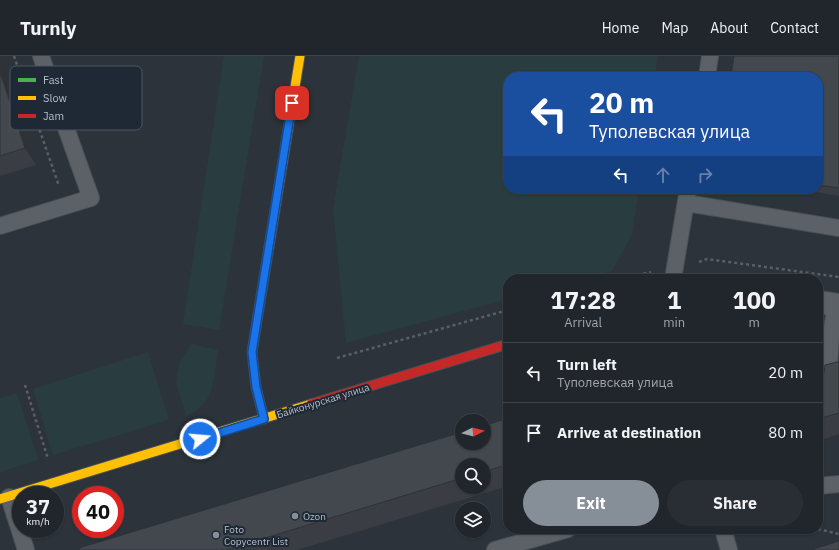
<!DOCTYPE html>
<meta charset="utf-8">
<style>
body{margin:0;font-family:"IBM Plex Sans",sans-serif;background:#292e34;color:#f1f3f6;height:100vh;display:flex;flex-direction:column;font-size:15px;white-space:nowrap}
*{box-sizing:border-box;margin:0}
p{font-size:13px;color:#a2a5a9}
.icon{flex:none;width:22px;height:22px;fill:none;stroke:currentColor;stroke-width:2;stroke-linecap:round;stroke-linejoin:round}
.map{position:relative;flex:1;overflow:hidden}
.sheet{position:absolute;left:503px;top:218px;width:320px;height:260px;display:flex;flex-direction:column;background:#21262c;border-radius:16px;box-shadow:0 1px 3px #0004,0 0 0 1px #3e4348}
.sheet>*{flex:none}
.banner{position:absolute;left:503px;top:16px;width:320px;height:122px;border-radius:16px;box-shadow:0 1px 3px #0004,0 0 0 1px #3e4348;background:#1a4fa0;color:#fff;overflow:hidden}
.needle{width:26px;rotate:84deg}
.fabs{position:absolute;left:455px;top:358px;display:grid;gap:8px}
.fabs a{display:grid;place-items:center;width:36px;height:36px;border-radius:50%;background:#21262c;box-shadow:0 1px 3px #0004,0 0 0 1px #3e4348;font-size:20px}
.speed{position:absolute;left:12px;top:430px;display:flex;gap:8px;font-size:20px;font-weight:700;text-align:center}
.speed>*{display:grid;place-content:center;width:52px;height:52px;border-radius:50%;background:#21262c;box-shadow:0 1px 3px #0004,0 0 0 1px #3e4348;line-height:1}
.speed small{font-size:10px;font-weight:400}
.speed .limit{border:6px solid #d22;background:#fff;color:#111}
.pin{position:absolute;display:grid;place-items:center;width:34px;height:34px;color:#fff;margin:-17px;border-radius:8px;box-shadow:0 2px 6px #0006}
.me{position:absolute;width:44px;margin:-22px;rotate:73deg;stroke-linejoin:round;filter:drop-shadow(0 0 3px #0008)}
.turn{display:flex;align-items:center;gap:14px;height:84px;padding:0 20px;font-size:18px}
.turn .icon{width:52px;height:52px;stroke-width:2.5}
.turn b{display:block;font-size:28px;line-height:34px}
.lanes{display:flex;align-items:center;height:38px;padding:0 20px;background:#0003;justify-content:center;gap:20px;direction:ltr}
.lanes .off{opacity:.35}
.eta{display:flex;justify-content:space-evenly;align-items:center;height:68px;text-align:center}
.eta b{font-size:24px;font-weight:700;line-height:28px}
.cta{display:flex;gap:8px;margin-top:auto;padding:8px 20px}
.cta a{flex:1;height:46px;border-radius:24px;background:#868e98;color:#fff;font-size:16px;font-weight:700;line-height:46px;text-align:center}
.cta a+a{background:#292e34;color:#f1f3f6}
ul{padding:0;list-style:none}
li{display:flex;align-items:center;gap:12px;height:60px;padding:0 20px;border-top:1px solid #3e4348}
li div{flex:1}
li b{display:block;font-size:15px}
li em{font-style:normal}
header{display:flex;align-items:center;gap:24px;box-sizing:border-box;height:56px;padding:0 20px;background:#21262c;border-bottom:1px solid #3e4348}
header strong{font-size:19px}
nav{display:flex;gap:22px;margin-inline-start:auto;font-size:14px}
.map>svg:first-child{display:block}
.green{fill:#293d40}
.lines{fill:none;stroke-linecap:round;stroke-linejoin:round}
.lane-casing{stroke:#4a4f55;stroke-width:18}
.street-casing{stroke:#4a4f55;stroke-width:24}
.fast-casing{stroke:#4a4f55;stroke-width:11}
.slow-casing{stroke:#4a4f55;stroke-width:11}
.jam-casing{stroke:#4a4f55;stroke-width:11}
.path{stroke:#596065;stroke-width:2.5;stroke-dasharray:3 3;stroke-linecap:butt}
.lane{stroke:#5c6168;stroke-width:16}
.street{stroke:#5c6168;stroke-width:22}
.fast{stroke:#4caf50;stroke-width:9}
.slow{stroke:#ffc107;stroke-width:9}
.jam{stroke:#c62828;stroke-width:9}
.wall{fill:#3a3e44;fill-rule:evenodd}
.shaded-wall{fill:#2f3237}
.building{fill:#43484f;stroke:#2f3237}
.route-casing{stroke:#114b97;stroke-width:10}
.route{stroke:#1a73e8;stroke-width:7}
.poi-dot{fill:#868e98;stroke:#1f2935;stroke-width:1.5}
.labels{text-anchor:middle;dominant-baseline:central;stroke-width:4;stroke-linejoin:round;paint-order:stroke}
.street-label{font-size:10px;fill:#b6bfcb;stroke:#1f2935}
.poi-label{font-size:10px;fill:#b6bfcb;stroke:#1f2935;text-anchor:start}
.key{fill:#1f2935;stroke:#4c5662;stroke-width:1}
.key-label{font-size:11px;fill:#b6bfcb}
</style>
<header>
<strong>Turnly</strong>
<nav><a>Home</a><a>Map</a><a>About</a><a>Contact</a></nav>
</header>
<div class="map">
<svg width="839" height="494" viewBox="0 0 839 494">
<rect width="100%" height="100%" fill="#2c333a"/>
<path class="green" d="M224 0H264L219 274 183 268Z
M359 0H658L655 21H508V133H639L632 179 612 215 581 223H508V243L346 287 333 153Z
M191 288 218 294C215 309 215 336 204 347 199 353 192 357 186 360L176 326 180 305Z
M148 296 169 364 53 399 33 333Z
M17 337 38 404 0 416V342Z"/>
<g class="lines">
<defs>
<path id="lane" d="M707 21 710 0
M686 147 839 172
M0 170 91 142 56 44 41 0
M673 223 688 133
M828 329 831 278 836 249
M818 430 839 428
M9 441 26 494
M723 473 729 494
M495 494 568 473"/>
<path id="street" d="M818 246 839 249"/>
<path id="fast" d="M264 363 256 331 252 296 269 191"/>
<path id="slow" d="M269 191 300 0
M0 443 311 348"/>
<path id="jam" d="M311 348 508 288"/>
</defs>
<use href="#lane" class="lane-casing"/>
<use href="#street" class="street-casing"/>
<use href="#fast" class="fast-casing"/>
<use href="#slow" class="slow-casing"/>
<use href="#jam" class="jam-casing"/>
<path class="path" d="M14 0 59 130
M699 206 707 203 839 221
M620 223 651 216
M337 302 508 254
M25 329 48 403
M818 473 839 478"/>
<use href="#lane" class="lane"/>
<use href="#street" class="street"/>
<use href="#fast" class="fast"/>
<use href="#slow" class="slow"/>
<use href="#jam" class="jam"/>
</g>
<path class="wall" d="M0 0 36 109 0 120Z
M839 0V140L797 133H818V21Z
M839 306V378L818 385V321H819Z
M508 362V430L297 494H80ZM462 409H484V431H462Z"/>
<path class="shaded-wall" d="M0 0H1L36 109 25 92 0 16Z"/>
<path class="building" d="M734 0H839V132L818 129V21H731Z
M0 16 25 92 0 100Z
M837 306H839V357L818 363V321H819L824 317 825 309Z
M508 362V408L484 416V409H462V422L226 494H80L79 492 462 376V387H484V370Z
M839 485V494H811Z"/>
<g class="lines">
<defs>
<path id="route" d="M200 383 264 363 256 331 252 296 292 47"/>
</defs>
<use href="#route" class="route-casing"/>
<use href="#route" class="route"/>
</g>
<g class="poi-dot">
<circle cx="295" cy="460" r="4"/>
<circle cx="216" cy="479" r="4"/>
</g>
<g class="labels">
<g class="street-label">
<text transform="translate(323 345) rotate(-17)">Байконурская улица</text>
</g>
<g class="poi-label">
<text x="303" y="460">Ozon</text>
<text x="224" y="473">Foto<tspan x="224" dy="12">Copycentr List</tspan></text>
</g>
</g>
<rect x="10" y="10" width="132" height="64" rx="6" class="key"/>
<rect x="18" y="22" width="18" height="4" fill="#4caf50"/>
<rect x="18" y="40" width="18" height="4" fill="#ffc107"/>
<rect x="18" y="58" width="18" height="4" fill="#c62828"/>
<g class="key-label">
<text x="43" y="28">Fast</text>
<text x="43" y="46">Slow</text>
<text x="43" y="64">Jam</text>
</g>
</svg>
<div class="fabs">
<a><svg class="needle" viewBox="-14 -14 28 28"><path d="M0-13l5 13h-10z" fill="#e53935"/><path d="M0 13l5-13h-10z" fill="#a2a5a9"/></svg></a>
<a><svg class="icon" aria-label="search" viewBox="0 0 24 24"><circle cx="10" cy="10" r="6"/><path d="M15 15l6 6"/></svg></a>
<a><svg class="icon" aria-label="layers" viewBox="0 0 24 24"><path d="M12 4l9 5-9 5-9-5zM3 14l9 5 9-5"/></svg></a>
</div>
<div class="speed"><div>37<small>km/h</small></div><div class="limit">40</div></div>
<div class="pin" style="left:292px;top:47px;background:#d93025"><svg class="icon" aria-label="arrive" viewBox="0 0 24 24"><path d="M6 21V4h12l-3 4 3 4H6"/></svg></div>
<svg class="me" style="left:200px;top:383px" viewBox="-20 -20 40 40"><circle r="17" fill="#1a73e8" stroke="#fff" stroke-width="3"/><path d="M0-11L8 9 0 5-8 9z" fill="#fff"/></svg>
<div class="banner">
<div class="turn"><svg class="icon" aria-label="left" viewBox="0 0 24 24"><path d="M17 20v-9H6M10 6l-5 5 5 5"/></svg><div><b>20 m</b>Туполевская улица</div></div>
<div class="lanes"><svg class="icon" aria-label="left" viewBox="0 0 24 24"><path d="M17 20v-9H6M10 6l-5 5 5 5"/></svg><svg class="icon off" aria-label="ahead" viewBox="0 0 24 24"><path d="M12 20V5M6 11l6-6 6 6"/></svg><svg class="icon off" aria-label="right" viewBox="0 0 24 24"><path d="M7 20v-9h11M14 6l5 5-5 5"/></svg></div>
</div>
<section class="sheet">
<div class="eta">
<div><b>17:28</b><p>Arrival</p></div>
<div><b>1</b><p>min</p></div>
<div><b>100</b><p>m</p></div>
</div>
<ul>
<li><svg class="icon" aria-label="left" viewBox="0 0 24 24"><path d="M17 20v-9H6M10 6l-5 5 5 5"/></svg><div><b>Turn left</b><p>Туполевская улица</p></div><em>20 m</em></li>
<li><svg class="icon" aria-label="arrive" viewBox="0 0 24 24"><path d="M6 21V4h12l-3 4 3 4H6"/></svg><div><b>Arrive at destination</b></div><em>80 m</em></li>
</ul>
<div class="cta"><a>Exit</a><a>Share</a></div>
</section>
</div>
